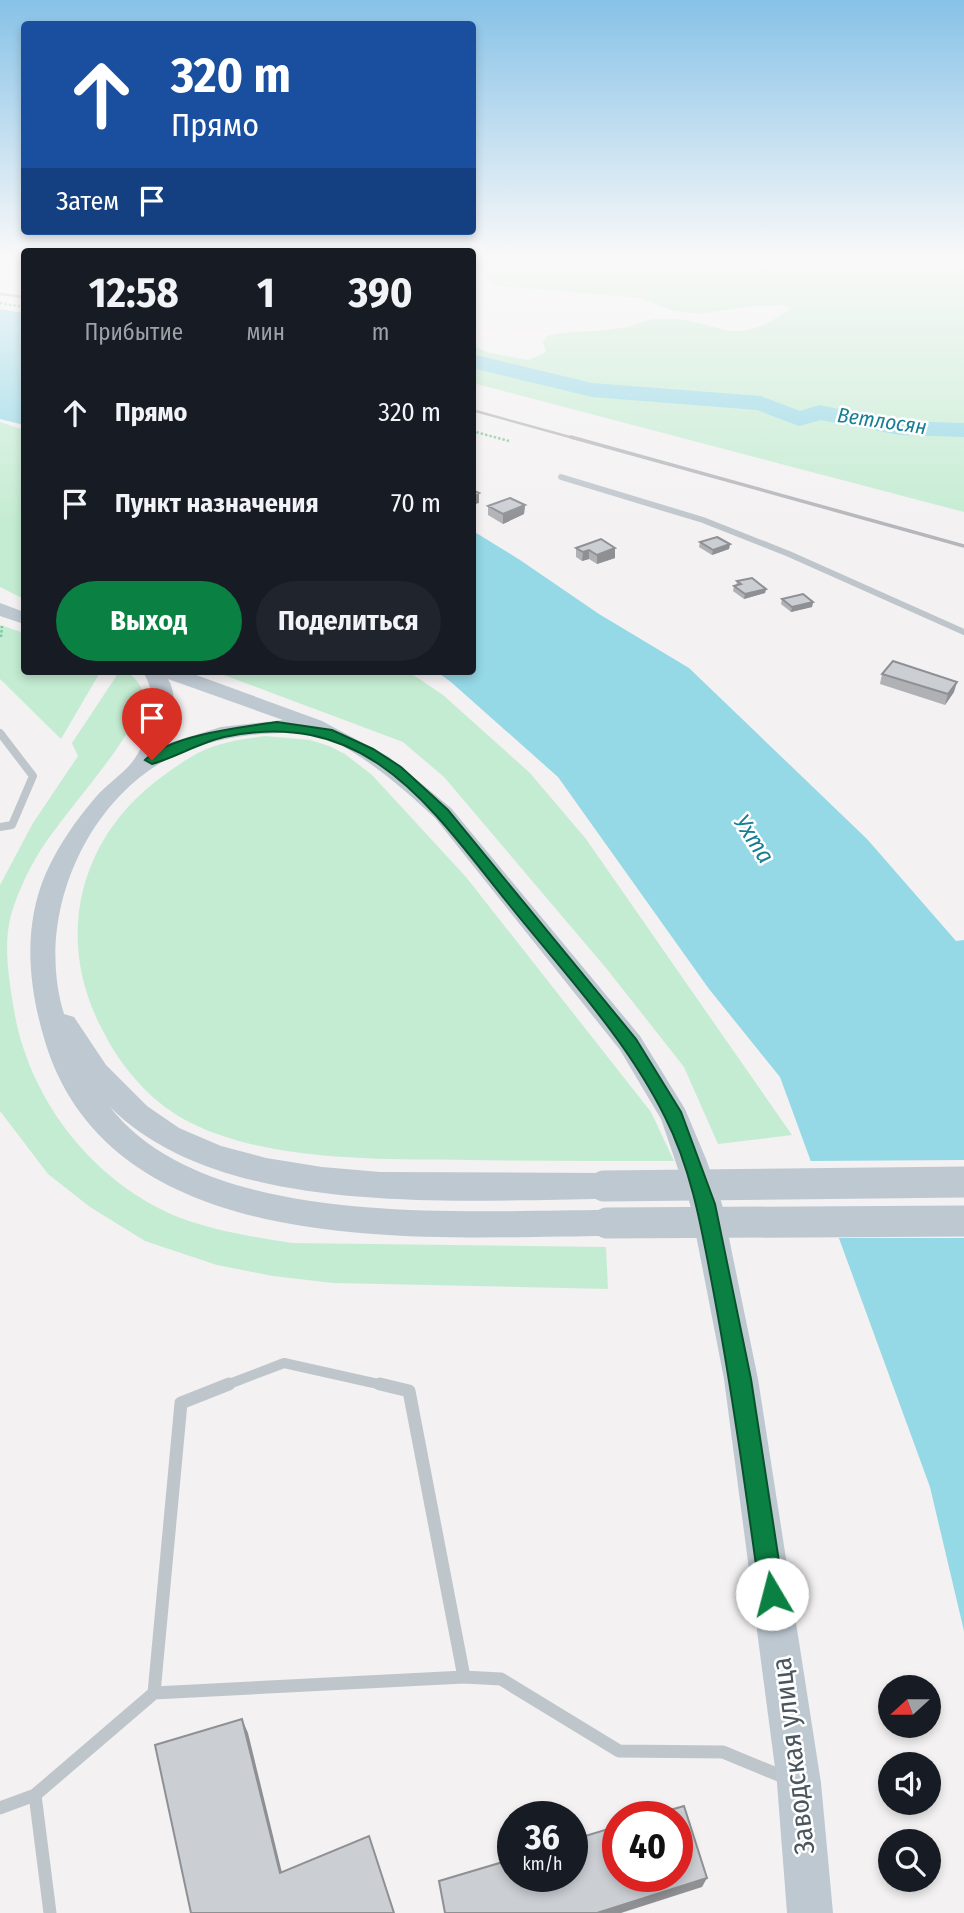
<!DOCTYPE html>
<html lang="ru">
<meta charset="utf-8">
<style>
body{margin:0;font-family:"Fira Sans Condensed",sans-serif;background:#20242c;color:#f1f3f6;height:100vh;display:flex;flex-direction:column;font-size:26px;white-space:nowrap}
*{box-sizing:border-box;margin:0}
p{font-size:23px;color:#9ea1a6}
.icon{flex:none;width:38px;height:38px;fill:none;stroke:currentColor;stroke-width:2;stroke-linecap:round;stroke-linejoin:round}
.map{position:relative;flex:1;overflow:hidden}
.details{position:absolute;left:21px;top:248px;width:455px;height:427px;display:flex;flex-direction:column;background:#171b24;border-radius:7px;box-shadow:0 4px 10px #0003}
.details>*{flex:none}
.hud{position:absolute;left:21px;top:21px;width:455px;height:214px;border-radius:7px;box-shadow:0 4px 10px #0003;background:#1a4fa0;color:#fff;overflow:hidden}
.needle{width:46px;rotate:249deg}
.fabs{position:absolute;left:878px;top:1675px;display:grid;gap:14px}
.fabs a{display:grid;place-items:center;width:63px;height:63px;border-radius:50%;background:#171b24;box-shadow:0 4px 10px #0003;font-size:35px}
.speed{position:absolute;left:497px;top:1801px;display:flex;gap:14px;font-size:35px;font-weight:700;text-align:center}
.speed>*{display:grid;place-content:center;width:91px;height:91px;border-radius:50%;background:#171b24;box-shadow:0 4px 10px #0003;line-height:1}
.speed small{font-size:18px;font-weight:400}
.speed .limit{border:10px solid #d22;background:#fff;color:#111}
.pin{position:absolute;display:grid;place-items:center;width:60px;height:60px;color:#fff;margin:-72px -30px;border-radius:50% 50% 50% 0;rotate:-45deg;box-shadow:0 0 7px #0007}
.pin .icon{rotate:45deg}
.me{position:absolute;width:77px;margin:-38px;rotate:352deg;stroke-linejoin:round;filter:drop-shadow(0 0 5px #0008)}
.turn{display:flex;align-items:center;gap:24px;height:147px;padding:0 35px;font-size:32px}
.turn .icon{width:91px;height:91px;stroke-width:2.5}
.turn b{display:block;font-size:49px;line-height:60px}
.then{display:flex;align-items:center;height:66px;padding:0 35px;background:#0003;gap:14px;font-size:26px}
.eta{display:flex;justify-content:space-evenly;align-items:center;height:119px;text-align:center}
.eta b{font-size:42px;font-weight:700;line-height:49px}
.button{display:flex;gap:14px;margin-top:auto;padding:14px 35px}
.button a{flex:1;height:80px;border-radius:42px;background:#0b8043;color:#fff;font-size:28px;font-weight:700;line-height:80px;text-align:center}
.button a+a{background:#20242c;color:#f1f3f6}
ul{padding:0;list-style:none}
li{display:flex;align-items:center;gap:21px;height:91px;padding:0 35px}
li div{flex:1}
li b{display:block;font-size:26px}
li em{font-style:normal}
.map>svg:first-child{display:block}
.green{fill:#c4ecd2}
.water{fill:#95d8e6}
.pier{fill:#f3f1f1}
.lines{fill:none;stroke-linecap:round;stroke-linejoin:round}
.river{fill:#95d8e6;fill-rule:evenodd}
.path{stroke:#7ec8a0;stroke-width:2.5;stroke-dasharray:2.5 2;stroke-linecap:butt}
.lane-far3{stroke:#bec6cc;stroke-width:6}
.lane-far2{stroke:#bec6cc;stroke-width:8}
.lane-far1{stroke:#bec6cc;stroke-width:10}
.lane{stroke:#bec6cc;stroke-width:13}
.secondary{fill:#bec8d1;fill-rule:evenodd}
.rail-far1{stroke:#b4b6ba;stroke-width:2.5}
.rail{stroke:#b4b6ba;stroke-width:3.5}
.secondary-bridge{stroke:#bec8d1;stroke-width:31}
.wall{fill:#afb1b5}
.shaded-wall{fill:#8e9094}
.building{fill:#cbced3;stroke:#8e9094;stroke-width:2}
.route{fill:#0b8043;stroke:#07532c;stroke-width:2}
.labels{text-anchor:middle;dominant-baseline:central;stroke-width:5;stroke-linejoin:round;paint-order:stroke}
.far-water-label{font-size:21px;font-style:italic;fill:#177f94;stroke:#fff}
.water-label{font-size:24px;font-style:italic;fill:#177f94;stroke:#fff}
.near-street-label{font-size:28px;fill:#4a555d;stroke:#fff}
</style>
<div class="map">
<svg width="964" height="1913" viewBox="0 0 964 1913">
<rect width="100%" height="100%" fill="#f3f1f1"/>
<path class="green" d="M480 258H964V512L473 383V346L489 353 529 360 546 352 543 342 547 336C573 330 600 332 627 327 637 325 647 319 658 319 718 315 728 354 790 309L784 305 755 306 698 314 671 310 640 298 498 286 485 277Z
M0 422 24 430V599L0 587Z
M0 625 24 633V672H93L99 674 61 739 0 679Z
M119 672C127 672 132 675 137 681 141 687 145 693 144 700 143 712 133 723 127 733 104 770 74 803 48 839 33 860 18 890 11 915 3 945 9 980 14 1010 29 1100 93 1182 178 1217 214 1231 254 1237 292 1243L606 1247 608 1289 333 1283 273 1276 217 1265 145 1241 90 1207 48 1174 0 1111V885L33 823 78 756 72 743Z
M216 672H409L443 695 530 773 586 839 792 1135 718 1144 684 1067 606 968 444 777 403 742Z
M265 736 310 740 329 746 345 754 372 775 466 877 651 1112 674 1161C605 1161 536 1161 467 1160 381 1159 270 1162 191 1123 153 1104 123 1070 104 1033 52 938 79 834 167 773 182 762 200 750 218 745 233 740 249 738 265 736Z"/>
<path class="water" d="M0 309 24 313V425L0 419Z
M473 531 520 560 599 614 689 668 867 839 956 941 964 940V1631L930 1487 780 1077 709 989 558 777 451 682 437 672H472Z"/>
<path class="pier" d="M964 1160V1238H835L807 1161Z"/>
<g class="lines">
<path class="river" d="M472 354 592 383 761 396 800 411 819 405 900 421 964 423V437L900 435 821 420 799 426 757 410 592 397 472 368Z"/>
<path class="path" d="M0 303 24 307
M472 431 509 441
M1 637 2 626"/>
<path class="lane-far3" d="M561 477 703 520 789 554 964 632"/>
<path class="lane-far2" d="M0 733 33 776 12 825 0 827"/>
<path class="lane-far1" d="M224 1386 284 1363 387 1386"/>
<path class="lane" d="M380 1384 409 1391 464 1677 501 1679 619 1751 723 1752 786 1778
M154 1693 464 1677
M35 1795 50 1913
M0 1808 35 1795 154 1693 181 1403 229 1384"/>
<path class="secondary" d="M0 603 24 612V624L0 616Z
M143 672H188L322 721 389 757 451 808 640 1036 685 1109 706 1159 722 1204 758 1379 821 1783 833 1913H787L777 1783 724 1379 690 1204 661 1119 620 1050 435 818C404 789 355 746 313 733 305 731 263 734 251 735 216 739 180 749 151 769 76 821 37 927 64 1014L74 1017 106 1065 147 1106 179 1128 221 1146 266 1158 322 1167 380 1172 604 1173 615 1177 619 1186 615 1195 604 1199C456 1200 222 1219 110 1107 207 1231 464 1210 607 1210L618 1214 623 1223 618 1232 607 1236C423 1237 109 1264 44 1038 28 984 23 926 46 873 58 846 76 820 95 798 106 785 123 774 133 761 151 736 160 698 143 672ZM168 679 283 720 221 727 163 745C171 724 180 700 168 679Z"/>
<path class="rail-far1" d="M0 294 24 297
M472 410 577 439"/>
<path class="rail" d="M571 437 964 546"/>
<path class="secondary-bridge" d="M604 1186 964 1182
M607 1223 964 1221"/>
</g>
<path class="wall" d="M525 505 524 514 503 524 488 515V506Z
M601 539 615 558 597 564 589 559 582 561 576 557V548Z
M700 542 730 544 729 549 712 555 699 547Z
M737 581 766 589 765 593 744 599 733 591 734 586H736Z
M782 599 813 602 812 607 791 612 781 604Z
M882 674 954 692 945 705 880 684Z"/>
<path class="shaded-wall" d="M479 493V503L472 505V496Z
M525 505 524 514 503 524V514Z
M730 544 729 549 712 555 713 550Z
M615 548V558L597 564V555Z
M589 550V559L582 561 583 552Z
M766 589 765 593 744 599 745 594Z
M813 602 812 607 791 612 792 607Z
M957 682 954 692 945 705 948 694Z
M242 1719 248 1733 285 1885 280 1873Z
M707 1878 702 1887 621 1913H597Z"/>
<path class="building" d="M472 490 479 493 472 496Z
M510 498 525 505 503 514 488 506Z
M717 537 730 544 713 550 700 542Z
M601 539 615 548 597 555 589 550 583 552 576 548Z
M752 578 766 589 745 594 734 586 741 584 737 581Z
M803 594 813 602 792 607 782 599Z
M893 661 957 682 948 694 882 674Z
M242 1719 280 1873 369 1836 394 1913H191L155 1745Z
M684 1806 707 1878 597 1913H445L439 1881 513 1859V1876H572V1840L618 1826V1876H677V1816H649Z"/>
<linearGradient id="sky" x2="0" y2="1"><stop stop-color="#87c2e7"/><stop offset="0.49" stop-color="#faf9f9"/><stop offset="1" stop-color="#faf9f9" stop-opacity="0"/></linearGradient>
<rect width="964" height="526" fill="url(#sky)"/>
<path class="route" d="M277 722 332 730 373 749 401 767 448 810 636 1039 681 1112 715 1204 751 1379 784 1594 780 1603 772 1606 763 1603 760 1594C746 1492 732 1390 713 1289 702 1231 692 1170 665 1117 626 1038 562 971 507 902 429 805 366 707 224 737 199 743 176 757 152 764L145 760C170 735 242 727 277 722Z"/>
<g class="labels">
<g class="far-water-label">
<text transform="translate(882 421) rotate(8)">Ветлосян</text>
</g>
<g class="water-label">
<text transform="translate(754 839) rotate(57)">Ухта</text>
</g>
<g class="near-street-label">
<text transform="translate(793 1756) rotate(-97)">Заводская улица</text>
</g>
</g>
</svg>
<div class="fabs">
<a><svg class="needle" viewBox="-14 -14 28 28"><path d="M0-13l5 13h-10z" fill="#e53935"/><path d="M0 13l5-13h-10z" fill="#9ea1a6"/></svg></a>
<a><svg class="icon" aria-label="sound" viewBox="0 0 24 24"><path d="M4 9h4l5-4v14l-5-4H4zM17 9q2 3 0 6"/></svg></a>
<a><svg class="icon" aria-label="search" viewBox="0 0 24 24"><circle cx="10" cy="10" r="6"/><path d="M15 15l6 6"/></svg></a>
</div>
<div class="speed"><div>36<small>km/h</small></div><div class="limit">40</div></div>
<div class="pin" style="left:152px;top:760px;background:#d93025"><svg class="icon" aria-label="arrive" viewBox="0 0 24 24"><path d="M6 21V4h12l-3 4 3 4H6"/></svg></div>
<svg class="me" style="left:772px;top:1594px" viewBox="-20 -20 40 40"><circle r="19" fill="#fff"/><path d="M0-13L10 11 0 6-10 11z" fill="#0b8043"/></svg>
<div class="hud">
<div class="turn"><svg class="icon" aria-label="ahead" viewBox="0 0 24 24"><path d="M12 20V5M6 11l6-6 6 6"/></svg><div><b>320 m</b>Прямо</div></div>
<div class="then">Затем<svg class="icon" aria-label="arrive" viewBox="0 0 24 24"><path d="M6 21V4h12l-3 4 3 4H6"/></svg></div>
</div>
<section class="details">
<div class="eta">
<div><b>12:58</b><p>Прибытие</p></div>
<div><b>1</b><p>мин</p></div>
<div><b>390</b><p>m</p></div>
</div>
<ul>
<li><svg class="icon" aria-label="ahead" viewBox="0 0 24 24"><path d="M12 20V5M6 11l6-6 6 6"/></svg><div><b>Прямо</b></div><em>320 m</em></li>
<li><svg class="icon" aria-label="arrive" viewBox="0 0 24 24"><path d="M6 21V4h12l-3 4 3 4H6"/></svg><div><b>Пункт назначения</b></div><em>70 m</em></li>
</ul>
<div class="button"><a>Выход</a><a>Поделиться</a></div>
</section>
</div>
